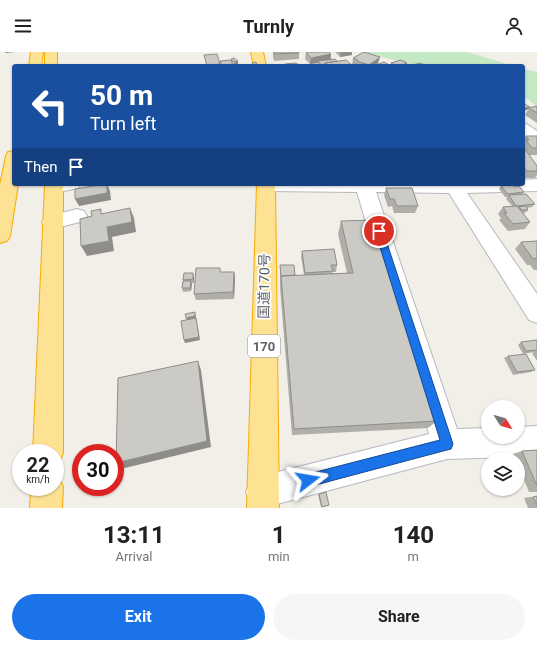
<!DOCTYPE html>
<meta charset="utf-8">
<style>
body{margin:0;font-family:Roboto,"Noto Sans JP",sans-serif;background:#f6f6f6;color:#202124;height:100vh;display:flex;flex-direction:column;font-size:15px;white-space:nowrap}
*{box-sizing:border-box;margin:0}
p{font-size:13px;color:#757577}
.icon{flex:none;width:22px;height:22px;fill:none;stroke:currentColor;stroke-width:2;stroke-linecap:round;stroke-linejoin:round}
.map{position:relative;height:456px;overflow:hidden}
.sheet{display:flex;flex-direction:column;background:#fff;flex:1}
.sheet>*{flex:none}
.hud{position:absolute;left:12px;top:12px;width:513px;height:122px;border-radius:4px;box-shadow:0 1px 3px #0004;background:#1a4fa0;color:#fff;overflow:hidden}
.needle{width:26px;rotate:127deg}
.tools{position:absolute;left:481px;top:348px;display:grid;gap:8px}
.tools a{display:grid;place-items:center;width:44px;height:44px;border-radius:50%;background:#fff;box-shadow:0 1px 3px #0004;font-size:20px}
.speed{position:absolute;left:12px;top:392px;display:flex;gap:8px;font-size:20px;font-weight:700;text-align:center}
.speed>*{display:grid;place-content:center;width:52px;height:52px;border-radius:50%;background:#fff;box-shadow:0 1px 3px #0004;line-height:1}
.speed small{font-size:10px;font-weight:400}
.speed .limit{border:6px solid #d22;background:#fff;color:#111}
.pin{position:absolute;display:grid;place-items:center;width:34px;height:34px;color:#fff;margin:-17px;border:2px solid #fff;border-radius:50%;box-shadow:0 1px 4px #0007}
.me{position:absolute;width:44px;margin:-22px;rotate:76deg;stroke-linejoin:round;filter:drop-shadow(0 0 3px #0008)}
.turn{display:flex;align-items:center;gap:14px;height:84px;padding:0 12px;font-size:18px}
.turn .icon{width:52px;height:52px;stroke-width:2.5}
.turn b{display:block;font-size:28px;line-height:34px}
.then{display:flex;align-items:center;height:38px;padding:0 12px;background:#0003;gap:8px;font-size:15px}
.eta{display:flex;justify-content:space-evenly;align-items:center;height:68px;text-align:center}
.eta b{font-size:24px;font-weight:700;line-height:28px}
.button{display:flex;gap:8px;margin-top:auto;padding:8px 12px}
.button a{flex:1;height:46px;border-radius:24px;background:#1a73e8;color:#fff;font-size:16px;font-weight:700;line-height:46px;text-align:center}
.button a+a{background:#f6f6f6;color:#202124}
header{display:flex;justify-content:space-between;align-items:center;height:52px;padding:0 12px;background:#fff;font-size:18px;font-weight:700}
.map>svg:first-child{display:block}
.green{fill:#c5e8c5}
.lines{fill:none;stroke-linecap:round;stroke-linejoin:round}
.minor-casing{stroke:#b5b8bc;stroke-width:2}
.highway-casing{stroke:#f9ab00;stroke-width:2}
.minor{fill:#fff;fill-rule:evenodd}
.highway{fill:#fde293;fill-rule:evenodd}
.wall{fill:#afaea9}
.shaded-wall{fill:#8f8d8a}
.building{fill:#cccac5;stroke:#8f8d8a}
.route{fill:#1a73e8;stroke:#114b97}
.labels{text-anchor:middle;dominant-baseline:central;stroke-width:3.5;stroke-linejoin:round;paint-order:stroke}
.shield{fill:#fff;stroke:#8f9295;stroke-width:1}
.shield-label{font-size:13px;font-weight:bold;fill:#5f6368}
.street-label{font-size:14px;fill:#5f6368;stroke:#fff}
</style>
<header><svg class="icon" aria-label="menu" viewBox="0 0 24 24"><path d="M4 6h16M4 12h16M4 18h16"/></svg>Turnly<svg class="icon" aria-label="person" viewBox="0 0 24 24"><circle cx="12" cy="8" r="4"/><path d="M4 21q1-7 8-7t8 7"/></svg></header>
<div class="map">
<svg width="537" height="456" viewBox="0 0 537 456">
<rect width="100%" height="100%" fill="#f1efe8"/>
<path class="green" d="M361 0H468L513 14H419Z
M523 17 537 20V55L529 48 523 46Z"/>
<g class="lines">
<defs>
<path id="minor" d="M523 71 528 73 537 79V91L531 89 523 83Z
M537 127V139L467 141 537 242V271L529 268 449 141 376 140 457 377 488 376V385H518V375L537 374V404L447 407 262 456 251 451 246 440 251 429 262 424 429 382 357 140 266 139 260 137 258 132H523V128Z
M47 132H81L78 136 54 141 48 139 45 135Z
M77 157 84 159 87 164 84 169 52 177 45 175 42 170 45 165Z"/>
<path id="highway" d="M31 0H43L41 14H29Z
M45 0H57V14H45Z
M251 0H263L266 14H254Z
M14 99V132H18L10 184 7 189 0 191V133L6 104 8 100Z
M45 132H63V401L59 412 55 413V401H33Z
M257 132H275L279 456H247Z
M55 423 58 424 63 435 62 456H30L31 435H55Z"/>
</defs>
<use href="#minor" class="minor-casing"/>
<use href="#highway" class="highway-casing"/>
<use href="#minor" class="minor"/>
<use href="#highway" class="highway"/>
</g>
<path class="wall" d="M273 0H299V7L274 9 273 5Z
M306 0 331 2V7L351 14H318L317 13 318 11 310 12 305 7Z
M335 0H352V3L340 5Z
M380 5 378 11 376 13 391 14V11H407V14H356L352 13 353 6Z
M231 7 238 12 235 13 232 11 233 14H221L220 9 231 8Z
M537 54V71L525 63 529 56Z
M526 84H537V103H529L537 114V123L535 126H523V89Z
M501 134 514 135 524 140 522 142 535 152 532 155 527 156 528 158 525 161H523L530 170 525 177 508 179 499 168 501 166 498 162 503 155 512 154 506 147 507 145H505L499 137Z
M386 136 418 154 415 161H394L392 154 388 155 384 143Z
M341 169 437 369 428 376 292 383 280 236V213L295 223H304L301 205 302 199 337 213 336 220H333L332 221H347L338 182Z
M537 189V218H534L530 213H527L515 197 521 190Z
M221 220H234L235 226 234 247 196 248 194 242Z
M193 221 194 224V231H192L191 239 183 240 182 236 183 229V228Z
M537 288V309L532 301 534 300 523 302 518 293 521 290Z
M508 304 535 318 531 320 513 323 504 306Z
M537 398V440H529L518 413V407H516L513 402 522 399Z
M319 442 329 453 321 455 318 443Z
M537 444V456H528L524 446Z"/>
<path class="shaded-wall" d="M5 0H15L6 1Z
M352 0V3L340 5 341 1Z
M331 2 330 9H318V11L310 12 311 6Z
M380 5 378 11 374 14H369V13Z
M238 9V12L235 13V10Z
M407 11V14H399Z
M220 12V14H207Z
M530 55 527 58 523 59V56Z
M107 132 110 139 111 148 79 154 75 147Z
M130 156 134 166 136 180 112 185 114 199 87 204 81 194 107 175Z
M234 220 235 226 234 247 233 240Z
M193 221 194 224V231L193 227Z
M191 229 192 232 191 239 190 236Z
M195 260 200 288 185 291 184 288 187 269 186 266Z
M198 309 201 318 211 395 125 416 116 411Z"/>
<path class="building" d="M274 0H299V1L274 2Z
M306 0H329L331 2 311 6Z
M339 0H352L341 1Z
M364 0 380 5 369 13 357 9 358 8 353 6Z
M217 2 220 12 207 14 204 3Z
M234 6 238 9 235 10 231 7Z
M335 7 337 9 325 11 324 14H322L318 9Z
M231 8 233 14H222L220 9Z
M346 8 352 13 344 14H328L325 11Z
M401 8 407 11 399 14H397L391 11Z
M256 10 257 14H254L252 11Z
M384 10 391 14H373Z
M296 11 300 14H286L285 12Z
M420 11 427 14H409Z
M523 51 530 55 523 56Z
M537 54V61L529 56Z
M526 84H537V96H532L526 88H529Z
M523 97H525L537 114V119H527L523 114Z
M105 132H107V141L75 147V137Z
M512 133 514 135 519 134 524 140 508 142 501 134Z
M386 136H412L418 154H397L394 147H390Z
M526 142 535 152 516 154 509 143Z
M517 154 530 170 513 172 504 161H507L503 155Z
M526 154 528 158H522L519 155Z
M130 156 132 170 107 175 109 189 81 194 80 167 92 164 91 159 101 157V162Z
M374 168 437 369 294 377 281 224 353 221 341 169Z
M537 189V206L533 207 521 190Z
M334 197 337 213H331L333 219 305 221 302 199Z
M280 213H294L295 223 281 224Z
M196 216H220V220H234L233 240 194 242Z
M184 221H193V227L183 228Z
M183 229H191L190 236H182Z
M195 260V264L186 266 185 262Z
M196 266 199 285 184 288 181 269Z
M537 288V298L526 299 521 290Z
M526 302 535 318 517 320 508 304Z
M198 309 207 389 116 411 118 326Z
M537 398V434L522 399Z
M326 440 329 453 322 455 319 442Z
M537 444V453L533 445Z"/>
<path class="route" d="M379 176 383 179 453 392 451 397 447 398 308 435 303 433 301 428 303 424 308 422 440 388 375 179Z"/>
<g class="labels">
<rect class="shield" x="248" y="283" width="32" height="22" rx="3"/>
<g class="shield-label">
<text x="264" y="294">170</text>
</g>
<g class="street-label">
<text transform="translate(264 234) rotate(-89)">国道170号</text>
</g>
</g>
</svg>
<div class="tools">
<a><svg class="needle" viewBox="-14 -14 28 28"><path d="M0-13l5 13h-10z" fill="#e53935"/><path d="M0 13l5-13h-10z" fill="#757577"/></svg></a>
<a><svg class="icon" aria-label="layers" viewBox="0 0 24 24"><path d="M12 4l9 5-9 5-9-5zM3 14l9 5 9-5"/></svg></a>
</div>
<div class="speed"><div>22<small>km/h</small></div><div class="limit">30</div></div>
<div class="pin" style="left:379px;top:179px;background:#d93025"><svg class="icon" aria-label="arrive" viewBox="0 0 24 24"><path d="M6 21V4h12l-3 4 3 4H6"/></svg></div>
<svg class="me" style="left:308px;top:428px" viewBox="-20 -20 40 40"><path d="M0-17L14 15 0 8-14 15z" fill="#1a73e8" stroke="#fff" stroke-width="4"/></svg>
<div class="hud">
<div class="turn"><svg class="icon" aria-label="left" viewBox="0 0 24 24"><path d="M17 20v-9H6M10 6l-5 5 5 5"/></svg><div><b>50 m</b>Turn left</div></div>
<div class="then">Then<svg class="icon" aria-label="arrive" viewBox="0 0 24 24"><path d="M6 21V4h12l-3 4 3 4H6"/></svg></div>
</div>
</div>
<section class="sheet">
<div class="eta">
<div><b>13:11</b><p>Arrival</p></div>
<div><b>1</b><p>min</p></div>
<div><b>140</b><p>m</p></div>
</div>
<div class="button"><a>Exit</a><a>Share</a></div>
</section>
